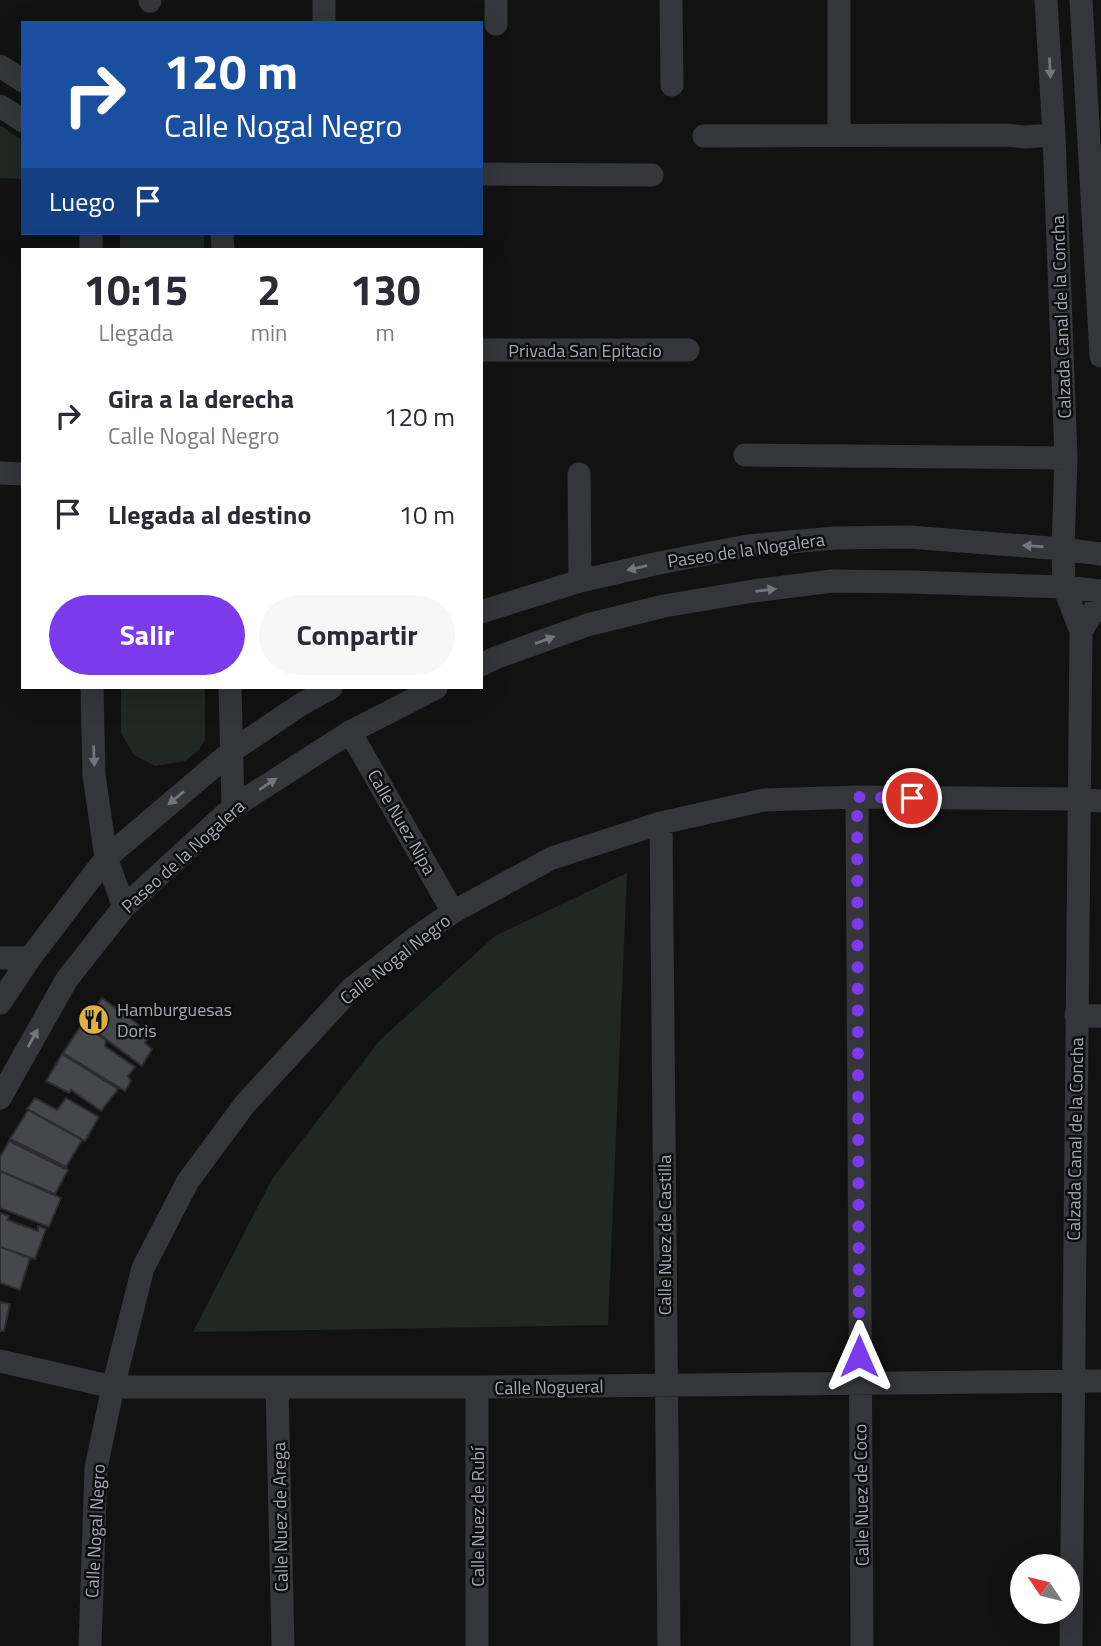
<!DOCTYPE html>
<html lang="es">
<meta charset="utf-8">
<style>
body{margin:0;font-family:"Titillium Web",sans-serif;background:#f7f7f7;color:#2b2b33;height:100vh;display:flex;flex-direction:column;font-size:26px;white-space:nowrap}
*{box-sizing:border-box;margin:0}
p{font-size:23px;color:#7c7c81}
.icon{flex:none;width:38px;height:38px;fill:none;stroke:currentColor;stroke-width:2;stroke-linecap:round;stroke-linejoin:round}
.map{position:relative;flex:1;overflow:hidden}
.drawer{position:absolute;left:21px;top:248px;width:462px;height:441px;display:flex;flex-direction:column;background:#fff;border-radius:0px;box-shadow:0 7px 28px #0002}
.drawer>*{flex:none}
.banner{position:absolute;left:21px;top:21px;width:462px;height:214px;border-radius:0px;box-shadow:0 7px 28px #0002;background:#1a4fa0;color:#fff;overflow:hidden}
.needle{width:46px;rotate:305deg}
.tools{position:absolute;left:1010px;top:1554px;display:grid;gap:14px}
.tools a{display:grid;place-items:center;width:70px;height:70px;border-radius:50%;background:#fff;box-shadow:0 7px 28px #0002;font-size:35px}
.pin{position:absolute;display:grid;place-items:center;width:60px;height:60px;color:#fff;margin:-30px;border:4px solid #fff;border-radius:50%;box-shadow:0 2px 7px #0007}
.me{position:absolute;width:77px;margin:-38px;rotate:0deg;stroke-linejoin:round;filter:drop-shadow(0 0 5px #0008)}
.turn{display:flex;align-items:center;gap:24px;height:147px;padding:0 28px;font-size:32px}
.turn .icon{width:91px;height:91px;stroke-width:2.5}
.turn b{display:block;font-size:49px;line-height:60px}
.then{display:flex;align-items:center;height:66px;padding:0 28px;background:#0003;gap:14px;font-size:26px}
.eta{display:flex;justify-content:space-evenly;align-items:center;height:119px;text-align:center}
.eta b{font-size:42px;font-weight:700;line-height:49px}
.action{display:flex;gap:14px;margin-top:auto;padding:14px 28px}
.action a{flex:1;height:80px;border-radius:42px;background:#7c3aed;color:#fff;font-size:28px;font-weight:700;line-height:80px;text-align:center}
.action a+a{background:#f7f7f7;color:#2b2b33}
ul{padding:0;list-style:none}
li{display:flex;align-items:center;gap:21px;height:98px;padding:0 28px}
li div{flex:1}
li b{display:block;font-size:26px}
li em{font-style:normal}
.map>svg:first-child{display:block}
.green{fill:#212722}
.building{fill:#46474b;stroke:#2c2c2f;stroke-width:2}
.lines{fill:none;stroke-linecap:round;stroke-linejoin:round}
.minor{stroke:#35363a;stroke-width:23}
.oneway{fill:#73757c}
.route{stroke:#7c3aed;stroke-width:12;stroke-dasharray:0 21.6}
.labels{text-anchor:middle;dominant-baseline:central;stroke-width:5;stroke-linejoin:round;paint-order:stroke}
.street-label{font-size:18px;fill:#a5a8b2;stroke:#0d0d0e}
.poi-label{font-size:18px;fill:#a5a8b2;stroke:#0d0d0e;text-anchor:start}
</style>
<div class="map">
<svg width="1101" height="1646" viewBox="0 0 1101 1646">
<rect width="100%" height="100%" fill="#121213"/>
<path class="green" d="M0 125 23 141V179L0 178Z
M120 233H204V250H120Z
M121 688H205V739L199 750 185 761 155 766 134 755 121 733Z
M627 873 608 1325 193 1332 272 1179 380 1040 495 936Z"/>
<path class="building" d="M102 998 151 1034 145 1043 152 1049 142 1066 84 1023Z
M82 1024 106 1040 105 1046 135 1067 128 1076 131 1081 125 1091 63 1053Z
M62 1054 118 1089 101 1111 71 1090 69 1093 46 1081Z
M35 1098 57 1110 66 1098 99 1117 85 1141 27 1109Z
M28 1110 82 1140 66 1167 10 1139Z
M9 1141 68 1170 55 1194 0 1171V1157Z
M0 1171 61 1198 49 1227 0 1208Z
M0 1213 9 1216 8 1220 38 1231V1226L46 1229 35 1259 0 1247Z
M0 1247 30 1258 20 1290 0 1283Z
M0 1302 10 1304 4 1331H0Z"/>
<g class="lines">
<path class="minor" d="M150 0V1
M496 0V24
M671 0 672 85
M839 0V135
M1046 0 1054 135 1066 458 1063 549 1064 587 1081 631 1071 1646
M1081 0 1101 356
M324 23V0
M0 66 23 81
M0 106 23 121
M704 136 1006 135 1025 137 1054 135
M481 174 652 175
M222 233 223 250
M91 250V233
M481 350H688
M745 455 1066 458
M0 473 23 474
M579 474 580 581
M481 612 580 581 659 563 747 546 834 538 909 537 1063 549 1101 554
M1081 631 1101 599
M481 665 495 658 587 625 664 606 753 591 832 581 910 582 1064 587 1101 591
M92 688 94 775 106 858 124 907
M230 688 233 807
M350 732 453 912
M857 797 862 1646
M661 823 669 1646
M0 958H30
M0 1003 30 958 106 858 232 751 300 705 331 688
M1076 1015 1101 1016
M0 1098 67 979 124 907 233 807 350 732 436 688
M0 1361 113 1387H477L1101 1381
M277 1387 283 1646
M477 1387V1646
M90 1646 96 1468 113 1387 143 1268 188 1181 245 1104 351 989 414 939 453 912 552 858 661 823 764 800 857 797 1079 799 1101 801"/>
</g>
<defs><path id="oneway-solid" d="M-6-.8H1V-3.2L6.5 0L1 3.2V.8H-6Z" transform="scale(1.75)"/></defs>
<g class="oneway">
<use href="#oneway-solid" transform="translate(1050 68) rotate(87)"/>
<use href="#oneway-solid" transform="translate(1033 546) rotate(-176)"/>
<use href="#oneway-solid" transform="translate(637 568) rotate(167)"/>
<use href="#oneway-solid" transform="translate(766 590) rotate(-7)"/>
<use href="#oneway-solid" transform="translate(545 640) rotate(-20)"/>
<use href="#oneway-solid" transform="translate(94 756) rotate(88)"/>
<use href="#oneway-solid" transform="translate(268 784) rotate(-33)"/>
<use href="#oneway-solid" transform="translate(176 798) rotate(140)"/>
<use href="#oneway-solid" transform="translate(33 1038) rotate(-61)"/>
</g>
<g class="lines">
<path class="route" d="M859 1356 857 797 912 798"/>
</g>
<defs>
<symbol id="restaurant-disc" viewBox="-11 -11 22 22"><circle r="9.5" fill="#dfb13e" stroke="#0d0d0e"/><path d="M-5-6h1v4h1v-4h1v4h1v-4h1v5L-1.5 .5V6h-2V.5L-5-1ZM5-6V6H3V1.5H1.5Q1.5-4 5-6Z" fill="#111"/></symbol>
</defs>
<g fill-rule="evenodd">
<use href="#restaurant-disc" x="76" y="1002" width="35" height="35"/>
</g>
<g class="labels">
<g class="street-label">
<text transform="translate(1061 317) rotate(-92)">Calzada Canal de la Concha</text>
<text x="585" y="350">Privada San Epitacio</text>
<text transform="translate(746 550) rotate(-8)">Paseo de la Nogalera</text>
<text transform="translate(402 822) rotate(60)">Calle Nuez Nipa</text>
<text transform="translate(183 856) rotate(-42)">Paseo de la Nogalera</text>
<text transform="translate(395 959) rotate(-38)">Calle Nogal Negro</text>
<text transform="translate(1075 1139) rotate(-89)">Calzada Canal de la Concha</text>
<text transform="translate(664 1235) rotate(-90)">Calle Nuez de Castilla</text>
<text transform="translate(549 1387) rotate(-1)">Calle Nogueral</text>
<text transform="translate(861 1495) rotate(-91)">Calle Nuez de Coco</text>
<text transform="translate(280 1517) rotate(-91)">Calle Nuez de Arega</text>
<text transform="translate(477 1517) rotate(-90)">Calle Nuez de Rubí</text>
<text transform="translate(95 1531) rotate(-87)">Calle Nogal Negro</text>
</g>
<g class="poi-label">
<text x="117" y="1009">Hamburguesas<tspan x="117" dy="21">Doris</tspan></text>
</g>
</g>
</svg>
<div class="tools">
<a><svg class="needle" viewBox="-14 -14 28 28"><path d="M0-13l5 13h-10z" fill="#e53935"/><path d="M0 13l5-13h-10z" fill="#7c7c81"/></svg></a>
</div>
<div class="pin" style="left:912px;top:798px;background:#d93025"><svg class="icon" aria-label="arrive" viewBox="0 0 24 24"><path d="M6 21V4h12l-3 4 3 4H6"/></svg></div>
<svg class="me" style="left:859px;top:1356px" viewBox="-20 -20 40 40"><path d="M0-17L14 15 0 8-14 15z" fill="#7c3aed" stroke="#fff" stroke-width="4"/></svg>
<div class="banner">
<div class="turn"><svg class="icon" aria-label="right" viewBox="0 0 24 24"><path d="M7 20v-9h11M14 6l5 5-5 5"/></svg><div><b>120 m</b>Calle Nogal Negro</div></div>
<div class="then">Luego<svg class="icon" aria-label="arrive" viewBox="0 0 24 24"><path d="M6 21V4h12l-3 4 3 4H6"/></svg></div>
</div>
<section class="drawer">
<div class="eta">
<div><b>10:15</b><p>Llegada</p></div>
<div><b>2</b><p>min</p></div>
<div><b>130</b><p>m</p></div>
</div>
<ul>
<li><svg class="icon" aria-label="right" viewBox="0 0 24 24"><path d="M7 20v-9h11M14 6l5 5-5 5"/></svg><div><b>Gira a la derecha</b><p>Calle Nogal Negro</p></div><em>120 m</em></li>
<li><svg class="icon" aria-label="arrive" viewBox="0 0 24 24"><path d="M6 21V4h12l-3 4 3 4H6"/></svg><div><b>Llegada al destino</b></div><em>10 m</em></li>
</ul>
<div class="action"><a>Salir</a><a>Compartir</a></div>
</section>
</div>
